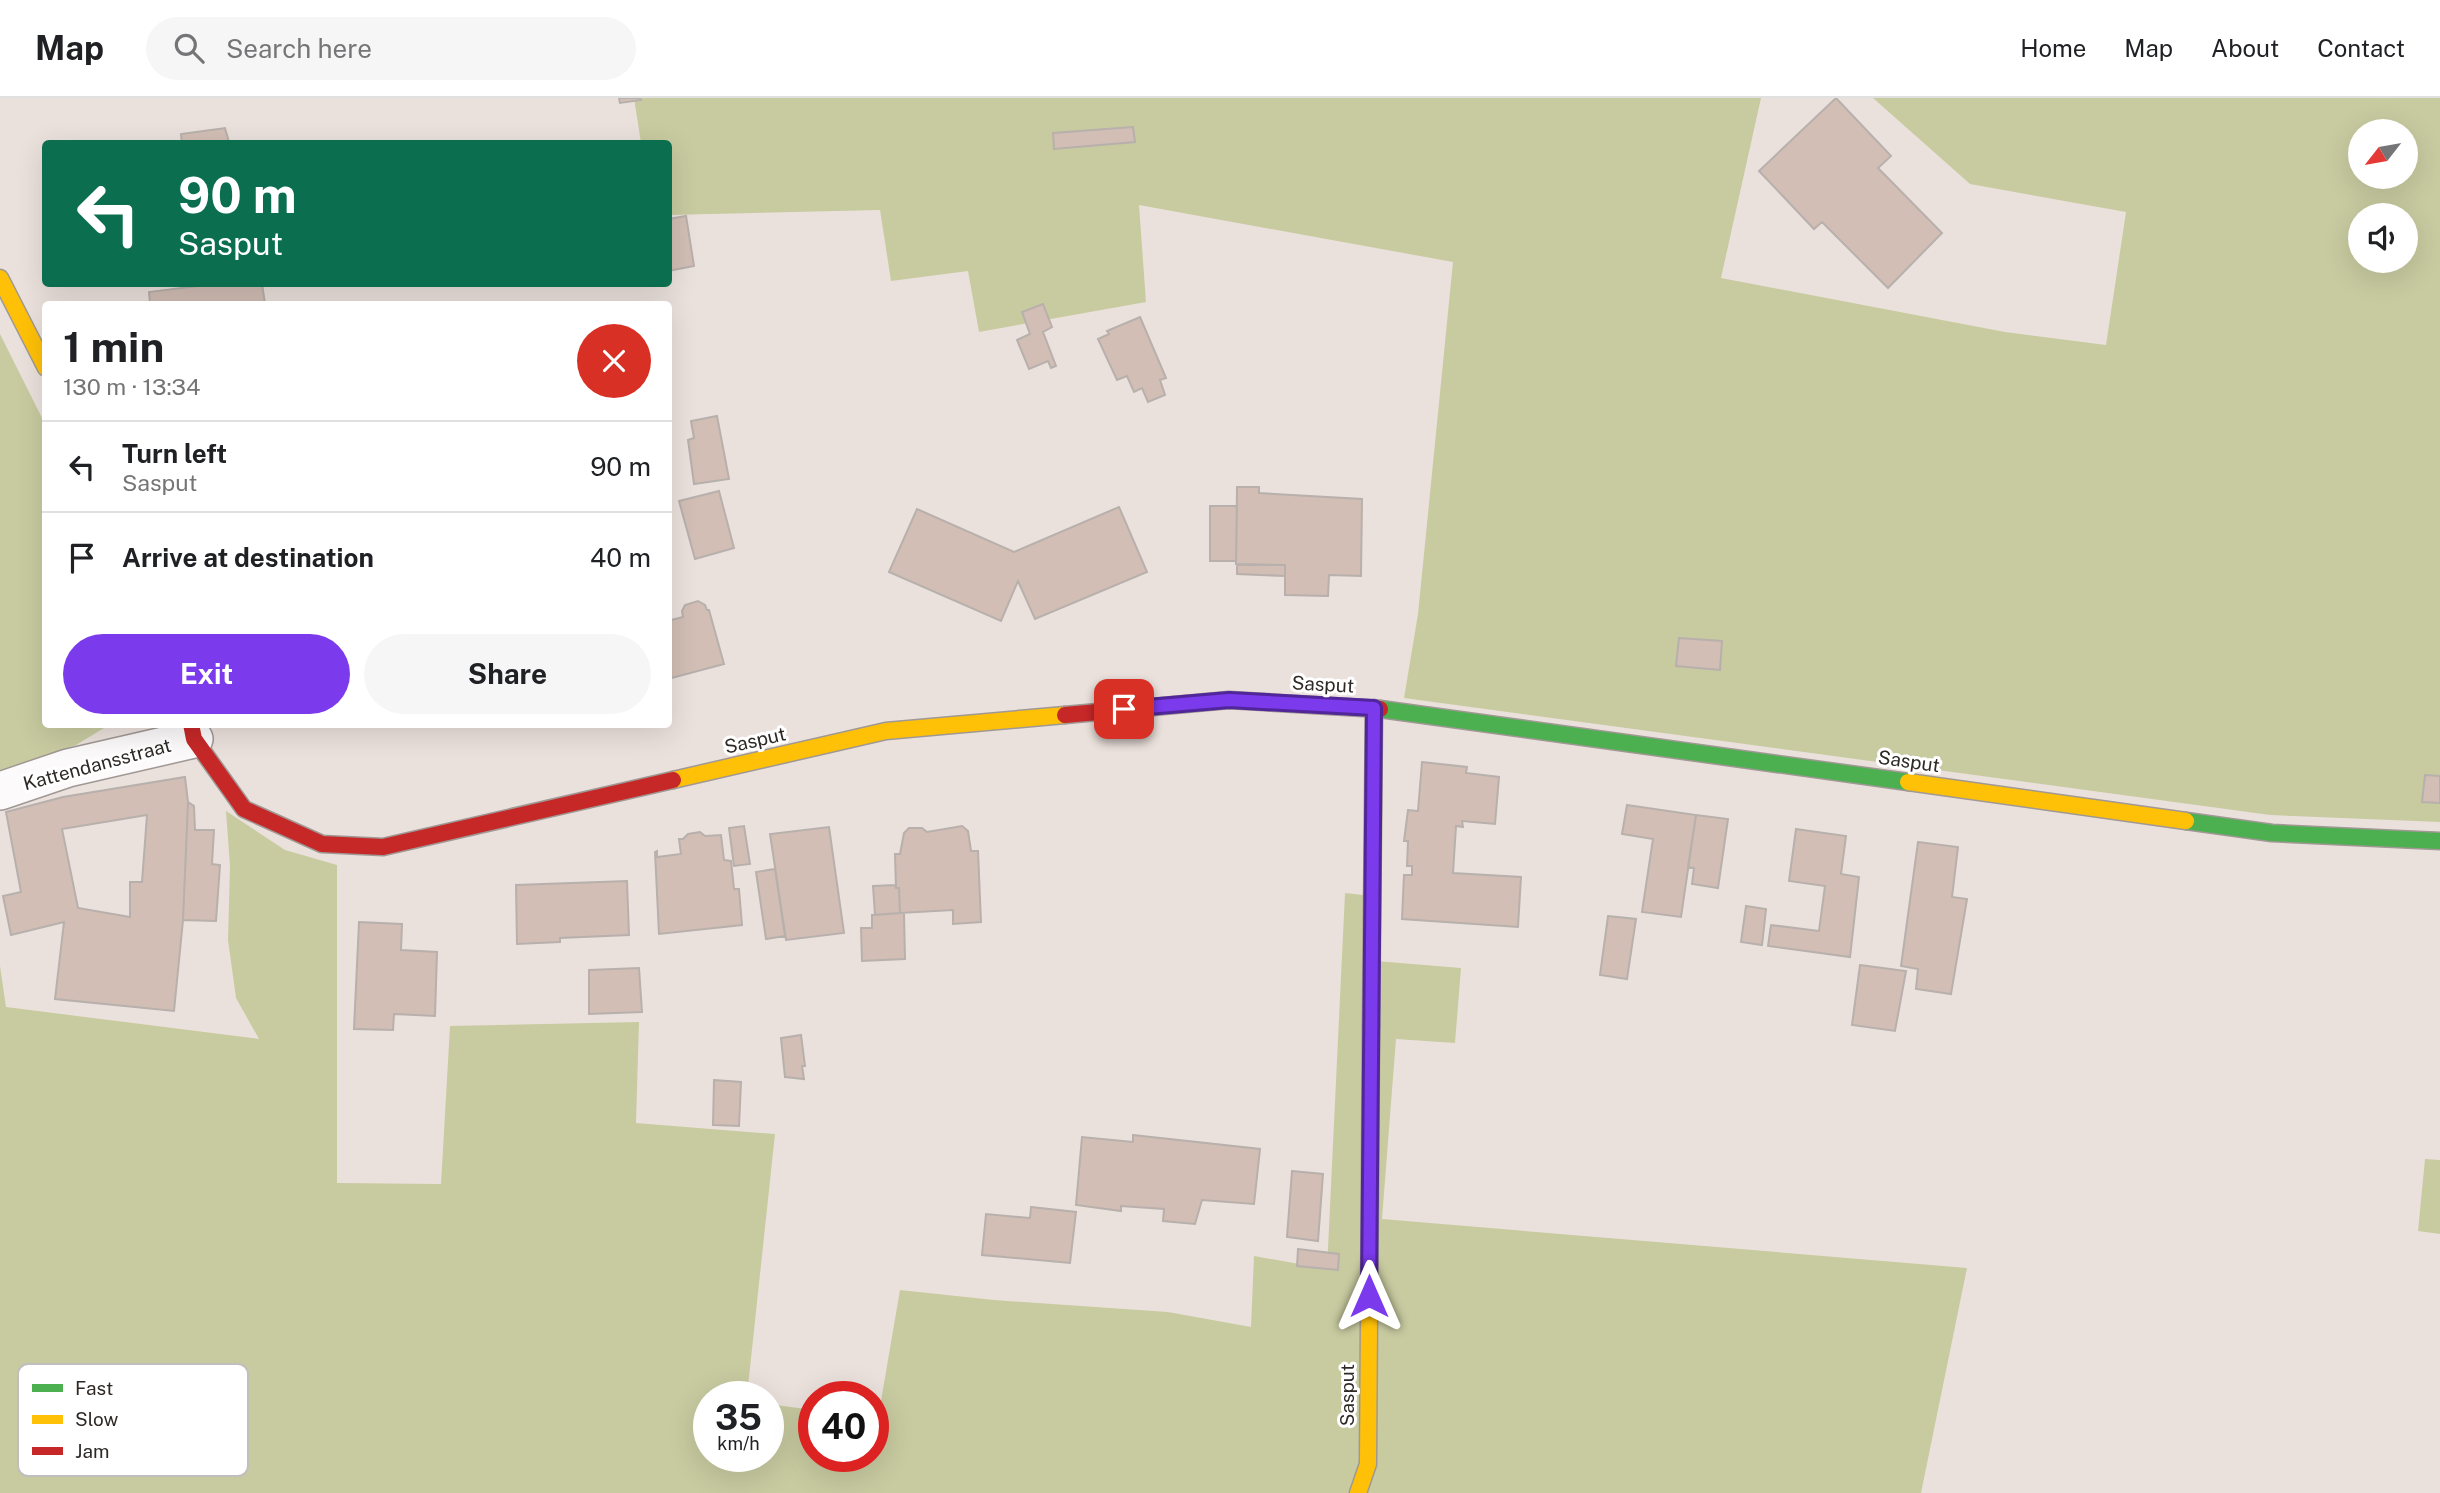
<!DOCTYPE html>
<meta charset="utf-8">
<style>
body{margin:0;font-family:"Public Sans",sans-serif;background:#f6f6f6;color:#202124;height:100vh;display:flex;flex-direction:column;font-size:26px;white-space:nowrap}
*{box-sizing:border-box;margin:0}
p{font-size:23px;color:#757577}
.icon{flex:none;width:38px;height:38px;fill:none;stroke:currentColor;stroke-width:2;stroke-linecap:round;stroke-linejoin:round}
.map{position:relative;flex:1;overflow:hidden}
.side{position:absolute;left:42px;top:203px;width:630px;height:427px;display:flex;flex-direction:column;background:#fff;border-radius:7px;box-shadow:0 7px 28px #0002}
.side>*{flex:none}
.top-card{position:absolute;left:42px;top:42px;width:630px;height:147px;border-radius:7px;box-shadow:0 7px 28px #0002;background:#0b6e4f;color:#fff;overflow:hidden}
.needle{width:46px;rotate:239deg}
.controls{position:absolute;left:2348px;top:21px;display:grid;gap:14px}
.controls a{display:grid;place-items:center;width:70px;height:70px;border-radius:50%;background:#fff;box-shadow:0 7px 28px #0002;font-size:35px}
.speed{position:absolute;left:693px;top:1283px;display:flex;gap:14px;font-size:35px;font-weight:700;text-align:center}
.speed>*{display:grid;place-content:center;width:91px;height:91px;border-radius:50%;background:#fff;box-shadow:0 7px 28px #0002;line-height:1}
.speed small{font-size:18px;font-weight:400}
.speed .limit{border:10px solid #d22;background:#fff;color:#111}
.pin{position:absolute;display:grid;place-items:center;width:60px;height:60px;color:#fff;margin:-30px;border-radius:14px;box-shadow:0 4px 10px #0006}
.me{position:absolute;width:77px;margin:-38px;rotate:0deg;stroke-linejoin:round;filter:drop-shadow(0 0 5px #0008)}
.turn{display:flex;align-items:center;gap:24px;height:147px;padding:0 21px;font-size:32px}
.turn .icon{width:91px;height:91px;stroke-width:2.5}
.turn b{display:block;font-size:49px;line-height:60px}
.round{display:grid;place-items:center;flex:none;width:74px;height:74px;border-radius:37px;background:#f6f6f6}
.summary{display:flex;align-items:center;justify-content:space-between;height:119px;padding:0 21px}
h1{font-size:42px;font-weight:700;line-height:52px}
.action{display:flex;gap:14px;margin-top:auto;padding:14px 21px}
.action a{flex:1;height:80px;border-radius:42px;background:#7c3aed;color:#fff;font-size:28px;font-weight:700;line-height:80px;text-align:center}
.action a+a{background:#f6f6f6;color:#202124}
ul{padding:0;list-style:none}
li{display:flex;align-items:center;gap:21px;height:91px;padding:0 21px;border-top:2px solid #e0e0e0}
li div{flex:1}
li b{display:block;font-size:26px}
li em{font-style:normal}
header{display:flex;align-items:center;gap:42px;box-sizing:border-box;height:98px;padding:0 35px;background:#fff;border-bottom:2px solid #e0e0e0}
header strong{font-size:33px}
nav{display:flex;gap:38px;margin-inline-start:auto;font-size:24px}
.search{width:490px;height:63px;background:#f6f6f6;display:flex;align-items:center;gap:18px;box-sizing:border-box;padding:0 24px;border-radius:38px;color:#757577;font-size:26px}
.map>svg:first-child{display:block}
.green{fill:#c8cba0;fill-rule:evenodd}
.building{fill:#d2beb4;stroke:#b7b0ac;stroke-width:2;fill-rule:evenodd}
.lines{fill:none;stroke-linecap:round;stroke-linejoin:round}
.street-casing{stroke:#a09894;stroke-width:40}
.fast-casing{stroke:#a09894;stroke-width:19}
.slow-casing{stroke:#a09894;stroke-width:19}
.jam-casing{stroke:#a09894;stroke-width:19}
.street{stroke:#fcfafa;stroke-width:37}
.fast{stroke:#4caf50;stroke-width:16}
.slow{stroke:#ffc107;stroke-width:16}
.jam{stroke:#c62828;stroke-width:16}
.route-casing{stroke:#51269a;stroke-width:18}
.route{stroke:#7c3aed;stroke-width:12}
.labels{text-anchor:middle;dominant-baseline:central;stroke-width:6;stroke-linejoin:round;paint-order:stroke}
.street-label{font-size:19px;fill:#2f2925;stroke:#fff}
.key{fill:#fff;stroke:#c1bfbe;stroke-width:2}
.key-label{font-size:19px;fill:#2f2925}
</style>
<header>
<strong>Map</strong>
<div class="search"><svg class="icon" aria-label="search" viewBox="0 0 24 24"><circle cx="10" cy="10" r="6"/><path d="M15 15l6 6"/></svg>Search here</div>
<nav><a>Home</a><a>Map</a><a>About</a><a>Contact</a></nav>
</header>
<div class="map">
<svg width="2440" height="1395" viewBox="0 0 2440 1395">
<rect width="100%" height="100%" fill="#ebe1dc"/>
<path class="green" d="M634 0H1761L1721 180 2005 234 2106 247 2126 114 1970 86 1873 0H2440V724L2270 717 1404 600 1418 516 1453 164 1139 107 1146 204 979 234 968 173 891 183 880 112 669 117 668 46 641 45ZM2361 33H2406V79H2361ZM2361 117H2406V163H2361Z
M0 236 45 326 46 626 109 627 76 647 0 674Z
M226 713 285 752 337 767V1085L441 1086 450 928 639 924 636 1025 775 1036 747 1298H709V1358H768V1306L814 1312V1358H873V1320H878L900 1192 994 1202 1168 1214 1251 1229 1254 1158 1327 1171 1345 795 1381 799 1376 863 1461 870 1455 945 1396 941 1382 1121 1967 1170 1921 1395H0V868L6 909 259 941 236 900 228 842 230 768Z
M2425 1061 2440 1062V1136L2418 1133Z"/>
<path class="building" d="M619 0H640L641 2 620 5Z
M1836 0 1891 58 1878 70 1942 135 1888 190 1822 124 1814 131 1759 73Z
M1133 29 1135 44 1054 51 1053 35Z
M225 30 229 44 182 46 181 36Z
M686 118 694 168 668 173V121Z
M213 186H262L265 205 255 206H150L149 194Z
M1043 206 1052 229 1043 234 1056 268 1051 270 1048 263 1029 271 1017 242 1030 236 1022 214Z
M1140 219 1166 280 1160 282 1165 297 1148 304 1142 290 1134 294 1127 278 1117 282 1098 241 1109 236 1107 233Z
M717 318 729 381 694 386 688 342 694 340 691 323Z
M1237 389H1259V395L1362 401 1361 478 1329 477 1328 498 1285 497V467L1236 466Z
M719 393 734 450 695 461 679 403Z
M1210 408H1237L1236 463H1210Z
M1119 409 1147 474 1035 521 1018 483 1001 523 889 474 917 411 1014 454Z
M1237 467H1285V478L1237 476Z
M698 503 705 507 707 512H709L724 566 668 581V511L671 522 683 519 682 513 685 507Z
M1679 540 1722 543 1720 572 1676 568Z
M1422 664 1467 669 1466 675 1499 679 1495 726 1462 723 1463 729 1456 728 1453 775 1521 779 1518 829 1402 821 1404 777H1412V768H1407L1408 743H1404L1408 712 1418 713Z
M2425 677 2440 678V705L2422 704Z
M185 679 188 704 183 822 174 913 55 901 64 824 11 837 3 798 21 794 6 714 63 699ZM147 717 142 784H130V819L78 810 62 731Z
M188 704 194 708 195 732H214L212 766 220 767 216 823 183 822Z
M1627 707 1696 717 1681 819 1642 814 1653 741 1622 736Z
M1696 717 1728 721 1718 790 1692 786 1694 770 1688 769Z
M744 728 750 766 734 768 729 730Z
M962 728 968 733 971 753H978L981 824 953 826V812L900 815 899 790H896L895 756H900L904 735 909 730H922L927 734Z
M829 729 844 835 786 842 770 736Z
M1796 731 1846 738 1841 776 1859 779 1850 859 1768 848 1771 827 1819 833 1825 788 1789 783Z
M700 734 705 738 721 737 724 762 731 763 734 791H739L742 827 659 836 655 754 657 753V759L681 756 679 741H683L688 736Z
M1918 744 1958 749 1952 799 1967 801 1951 896 1916 891 1918 871 1901 868Z
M775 771 785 838 766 841 756 774Z
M627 783 629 837 560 840V844L517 846 516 787Z
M895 787 896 790H899L900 815 875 817 873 788Z
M1746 808 1766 811 1762 847 1741 844Z
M900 815H904L905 861 862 863 861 830H872V817Z
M1608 818 1636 821 1627 881 1600 877Z
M359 824 402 826 401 852 437 854 435 918 394 916 393 932 354 931Z
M1860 867 1906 873 1895 933 1852 927Z
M639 870 642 914 589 916V872Z
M801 937 805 968H802L804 981 785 979 781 940Z
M714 982 741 984 739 1028 713 1027Z
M1133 1037 1260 1051 1254 1106 1202 1102 1195 1126 1163 1123 1164 1111 1121 1108V1113L1076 1107 1082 1039 1133 1044Z
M1292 1073 1323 1076 1318 1143 1287 1139Z
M1031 1109 1076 1114 1070 1165 982 1157 986 1116 1030 1120Z
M1298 1151 1339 1156 1338 1172 1297 1168Z"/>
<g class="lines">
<defs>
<path id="street" d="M0 693 68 670 194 641"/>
<path id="fast" d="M1380 611 1908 684
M2186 723 2272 735 2440 743
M1371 928 1374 610"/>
<path id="slow" d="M0 180 46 270
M673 682 886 633 1065 617
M1908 684 2186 723
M1358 1395 1368 1366 1371 928"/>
<path id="jam" d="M1065 617 1229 602 1380 611
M191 626 194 641 244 711 322 746 383 749 673 682"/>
</defs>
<use href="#street" class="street-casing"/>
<use href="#fast" class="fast-casing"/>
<use href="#slow" class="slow-casing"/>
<use href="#jam" class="jam-casing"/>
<use href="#street" class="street"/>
<use href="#fast" class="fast"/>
<use href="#slow" class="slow"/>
<use href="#jam" class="jam"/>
</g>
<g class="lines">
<defs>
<path id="route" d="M1124 611 1229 602 1374 610 1369 1198"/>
</defs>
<use href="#route" class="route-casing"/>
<use href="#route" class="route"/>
</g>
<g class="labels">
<g class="street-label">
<text transform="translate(1323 586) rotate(3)">Sasput</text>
<text transform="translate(755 642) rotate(-13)">Sasput</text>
<text transform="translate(1909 663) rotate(8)">Sasput</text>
<text transform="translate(97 666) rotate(-15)">Kattendansstraat</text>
<text transform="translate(1347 1297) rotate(-90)">Sasput</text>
</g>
</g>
<rect x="18" y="1266" width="230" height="112" rx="10" class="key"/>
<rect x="32" y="1286" width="31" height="8" fill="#4caf50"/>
<rect x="32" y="1317" width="31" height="9" fill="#ffc107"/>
<rect x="32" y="1349" width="31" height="8" fill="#c62828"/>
<g class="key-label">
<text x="75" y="1297">Fast</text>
<text x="75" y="1328">Slow</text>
<text x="75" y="1360">Jam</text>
</g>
</svg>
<div class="controls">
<a><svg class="needle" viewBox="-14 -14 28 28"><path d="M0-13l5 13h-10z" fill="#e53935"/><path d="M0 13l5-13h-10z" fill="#757577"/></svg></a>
<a><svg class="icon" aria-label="sound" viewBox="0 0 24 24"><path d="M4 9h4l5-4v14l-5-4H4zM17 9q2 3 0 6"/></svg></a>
</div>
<div class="speed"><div>35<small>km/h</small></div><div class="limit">40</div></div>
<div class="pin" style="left:1124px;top:611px;background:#d93025"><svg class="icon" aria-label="arrive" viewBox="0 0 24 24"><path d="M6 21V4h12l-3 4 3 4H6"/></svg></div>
<svg class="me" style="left:1369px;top:1198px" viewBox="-20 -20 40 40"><path d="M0-17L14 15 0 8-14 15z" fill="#7c3aed" stroke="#fff" stroke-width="4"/></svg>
<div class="top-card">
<div class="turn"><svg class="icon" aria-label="left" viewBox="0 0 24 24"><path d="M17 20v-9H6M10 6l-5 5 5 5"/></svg><div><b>90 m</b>Sasput</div></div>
</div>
<section class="side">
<div class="summary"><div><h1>1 min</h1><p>130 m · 13:34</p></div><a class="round" style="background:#d93025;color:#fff"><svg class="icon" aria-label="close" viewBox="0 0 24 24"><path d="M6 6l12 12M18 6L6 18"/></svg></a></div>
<ul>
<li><svg class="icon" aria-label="left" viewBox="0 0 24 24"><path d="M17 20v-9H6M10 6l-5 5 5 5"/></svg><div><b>Turn left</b><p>Sasput</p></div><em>90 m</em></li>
<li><svg class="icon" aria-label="arrive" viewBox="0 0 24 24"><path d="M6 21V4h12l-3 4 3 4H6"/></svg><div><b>Arrive at destination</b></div><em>40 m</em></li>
</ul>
<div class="action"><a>Exit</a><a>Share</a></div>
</section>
</div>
